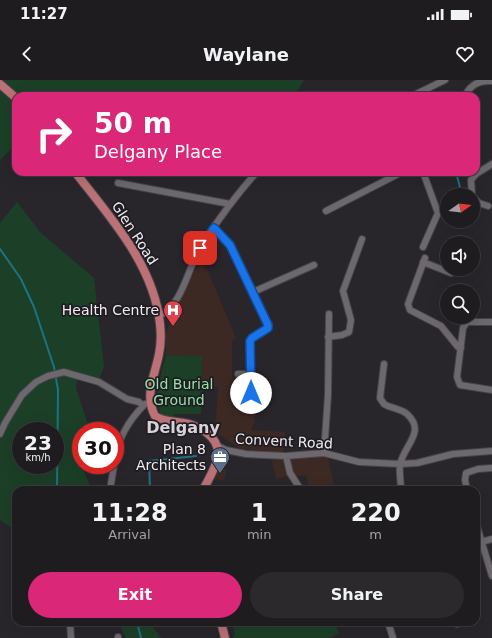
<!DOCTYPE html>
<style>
body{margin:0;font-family:"DejaVu Sans",sans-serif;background:#2c292d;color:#f1f3f6;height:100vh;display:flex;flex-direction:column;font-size:15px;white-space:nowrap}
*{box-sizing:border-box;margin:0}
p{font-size:13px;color:#a1a1a5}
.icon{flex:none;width:22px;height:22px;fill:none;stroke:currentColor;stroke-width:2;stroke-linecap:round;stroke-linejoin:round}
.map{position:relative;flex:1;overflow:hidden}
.sheet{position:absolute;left:12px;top:406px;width:468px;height:140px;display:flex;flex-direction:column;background:#1f1c20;border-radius:12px;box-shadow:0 4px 16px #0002,0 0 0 1px #3c3a3e}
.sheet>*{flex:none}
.banner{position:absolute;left:12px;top:12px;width:468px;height:84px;border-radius:12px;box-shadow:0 4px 16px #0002,0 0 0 1px #3c3a3e;background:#db2777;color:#fff;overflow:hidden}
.needle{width:26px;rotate:76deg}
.buttons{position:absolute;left:440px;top:108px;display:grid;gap:8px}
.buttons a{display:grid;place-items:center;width:40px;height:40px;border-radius:50%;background:#1f1c20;box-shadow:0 4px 16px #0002,0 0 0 1px #3c3a3e;font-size:20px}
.speed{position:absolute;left:12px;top:342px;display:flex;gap:8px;font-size:20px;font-weight:700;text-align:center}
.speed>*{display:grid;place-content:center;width:52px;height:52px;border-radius:50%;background:#1f1c20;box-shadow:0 4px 16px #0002,0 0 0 1px #3c3a3e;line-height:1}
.speed small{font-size:10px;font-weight:400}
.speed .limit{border:6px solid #d22;background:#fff;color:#111}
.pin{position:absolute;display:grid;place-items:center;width:34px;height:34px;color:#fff;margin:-17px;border-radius:8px;box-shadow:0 2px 6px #0006}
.me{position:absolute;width:44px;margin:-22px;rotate:0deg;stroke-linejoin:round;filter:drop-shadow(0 0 3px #0008)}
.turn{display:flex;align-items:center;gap:14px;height:84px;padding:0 16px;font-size:18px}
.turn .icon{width:52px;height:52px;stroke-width:2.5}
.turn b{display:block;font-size:28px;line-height:34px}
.eta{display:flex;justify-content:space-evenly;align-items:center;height:68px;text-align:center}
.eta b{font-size:24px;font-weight:800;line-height:28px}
.button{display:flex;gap:8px;margin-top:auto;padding:8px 16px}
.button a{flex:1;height:46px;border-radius:24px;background:#db2777;color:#fff;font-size:16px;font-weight:800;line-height:46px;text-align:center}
.button a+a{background:#2c292d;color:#f1f3f6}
.status{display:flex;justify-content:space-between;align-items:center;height:28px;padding:0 20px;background:#1f1c20;direction:ltr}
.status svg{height:11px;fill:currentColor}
header{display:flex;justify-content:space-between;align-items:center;height:52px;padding:0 16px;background:#1f1c20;font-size:18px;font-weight:800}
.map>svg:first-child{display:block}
.commercial{fill:#3c2924}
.green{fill:#1c3f27;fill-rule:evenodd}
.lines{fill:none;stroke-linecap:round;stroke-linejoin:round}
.stream{stroke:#1b7482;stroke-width:2}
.minor-casing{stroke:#474448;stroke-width:8}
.major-casing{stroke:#474448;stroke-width:10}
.minor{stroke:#6c686e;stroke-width:6}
.major{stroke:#bb7176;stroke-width:8}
.route-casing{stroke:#114b97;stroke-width:10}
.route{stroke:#1a73e8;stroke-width:7}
.labels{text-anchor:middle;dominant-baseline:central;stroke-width:3.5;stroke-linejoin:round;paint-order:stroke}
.street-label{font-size:14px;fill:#eeecf0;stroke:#201c21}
.poi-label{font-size:14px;fill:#eeecf0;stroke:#201c21;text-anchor:end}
.park-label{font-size:14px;fill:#91e1a9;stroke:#201c21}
.quarter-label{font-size:16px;font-weight:bold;fill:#d8d3da;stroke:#201c21}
</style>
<div class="status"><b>11:27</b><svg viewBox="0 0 49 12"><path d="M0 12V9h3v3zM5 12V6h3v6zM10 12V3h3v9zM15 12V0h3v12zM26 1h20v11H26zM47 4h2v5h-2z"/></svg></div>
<header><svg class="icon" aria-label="back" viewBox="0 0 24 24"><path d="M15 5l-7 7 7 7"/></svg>Waylane<svg class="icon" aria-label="heart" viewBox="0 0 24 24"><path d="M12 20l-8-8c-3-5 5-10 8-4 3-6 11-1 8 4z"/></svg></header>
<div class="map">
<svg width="492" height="558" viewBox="0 0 492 558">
<rect width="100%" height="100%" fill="#29262b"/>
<path class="commercial" d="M202 177 236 258 232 261V298L245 299 247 314 254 315 255 341 251 350 285 352 283 373 240 369 212 350 216 342 218 307H201L202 276 166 275V255L172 233Z
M322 376 328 378 335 410H309L306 395 294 397 290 379Z
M272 380H285L289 396 276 399Z
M222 384 226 391 224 401 214 399Z"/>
<path class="green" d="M2 0H304L294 16H17Z
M0 10 16 23V64L0 80Z
M17 122 41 153 94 198 104 287 99 299C89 297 78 291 69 290 34 285 14 323 0 348V143Z
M166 275 202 276 201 334H174V339L160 334 157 311Z
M64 293 77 298 76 308 90 351H81V385H106L108 388 83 389 92 410H16V451L0 440V359C6 342 23 313 38 303 45 298 56 296 64 293ZM21 351H55V385H21Z
M118 542H149L161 558H126Z
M230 542H335L339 554 328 558H233L235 555 233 545Z"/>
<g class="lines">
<path class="stream" d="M456 92 462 115
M0 169 21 199 34 227 54 287 58 310 57 410
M150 410 149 381 196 376
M137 542 141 558"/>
<defs>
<path id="minor" d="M412 16 445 0
M465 16C470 5 479 0 492 1
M118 103 230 124
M472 115 471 100 476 94 492 84
M473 117 479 123 488 126
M326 131 402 92
M214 148 230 165 268 245V248L252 258 250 261 251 313
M423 167 438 133 423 92
M425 178 408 224 410 230 441 246 458 267 461 268
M423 182 451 193
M253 212 314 185
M159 236C183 225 188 187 201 166 218 140 236 115 257 92
M492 242H467L463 248 457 297 460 305 492 310
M328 257 342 255 349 252 351 240 343 211 362 159
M384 284 380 318 384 324C390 328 402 329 407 334 427 352 403 366 400 385 399 393 401 402 401 410
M238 294H251
M0 354 5 343 22 315 36 302 48 296 64 292 99 302 127 319 139 322 143 326
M218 366 226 370 246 374 286 376 324 373 359 382 400 384 417 383 453 374 492 371
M324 373 328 315 329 234
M286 376 290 393 301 410
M115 380C118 357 129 340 145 324
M110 410 114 385
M467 410 465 400 466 393 478 389 492 388
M476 443 492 496
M481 462 492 459
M70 542 71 558
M388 542 393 558
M456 542 457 544
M118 557V558"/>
<path id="major" d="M0 4 16 18
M75 92C110 137 154 185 160 244 161 253 161 265 159 274 155 295 144 315 155 336 164 342 173 341 184 343 192 344 200 348 207 353 229 370 213 390 203 410
M221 542 225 558"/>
</defs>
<use href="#minor" class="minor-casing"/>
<use href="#major" class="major-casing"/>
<use href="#minor" class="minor"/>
<use href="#major" class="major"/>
</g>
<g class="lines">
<defs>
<path id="route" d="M200 168 214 148 230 165 268 245V248L252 258 250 261 251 313"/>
</defs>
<use href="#route" class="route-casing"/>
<use href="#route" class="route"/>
</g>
<defs>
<symbol id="hospital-pin" viewBox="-11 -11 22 30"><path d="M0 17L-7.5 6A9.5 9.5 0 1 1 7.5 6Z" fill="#e0444e" stroke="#201c21"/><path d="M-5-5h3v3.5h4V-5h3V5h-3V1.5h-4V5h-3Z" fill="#fff"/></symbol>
<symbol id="office-pin" viewBox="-11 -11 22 30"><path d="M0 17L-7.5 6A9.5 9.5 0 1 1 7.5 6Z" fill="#5c6f8a" stroke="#201c21"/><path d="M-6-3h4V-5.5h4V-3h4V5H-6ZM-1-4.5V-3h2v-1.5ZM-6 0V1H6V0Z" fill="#fff"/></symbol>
</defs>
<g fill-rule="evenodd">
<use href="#hospital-pin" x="162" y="219" width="22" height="30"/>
<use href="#office-pin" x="209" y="366" width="22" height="30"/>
</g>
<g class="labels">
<g class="street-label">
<text transform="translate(135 153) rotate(57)">Glen Road</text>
<text transform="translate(284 361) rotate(3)">Convent Road</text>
</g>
<g class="poi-label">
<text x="159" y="230">Health Centre</text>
<text x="206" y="369">Plan 8<tspan x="206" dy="16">Architects</tspan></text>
</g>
<g class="park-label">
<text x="179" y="304">Old Burial<tspan x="179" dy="16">Ground</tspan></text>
</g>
<g class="quarter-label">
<text x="183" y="347">Delgany</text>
</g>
</g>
</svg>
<div class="buttons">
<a><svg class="needle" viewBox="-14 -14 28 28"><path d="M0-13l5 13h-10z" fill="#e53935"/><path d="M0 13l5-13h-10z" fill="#a1a1a5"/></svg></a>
<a><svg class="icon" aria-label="sound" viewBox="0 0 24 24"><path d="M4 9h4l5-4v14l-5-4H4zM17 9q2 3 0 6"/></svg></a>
<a><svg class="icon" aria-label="search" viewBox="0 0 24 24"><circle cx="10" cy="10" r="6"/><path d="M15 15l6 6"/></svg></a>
</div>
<div class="speed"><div>23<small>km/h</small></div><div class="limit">30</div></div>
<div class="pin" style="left:200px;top:168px;background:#d93025"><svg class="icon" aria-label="arrive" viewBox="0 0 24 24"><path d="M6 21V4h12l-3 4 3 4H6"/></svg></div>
<svg class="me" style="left:251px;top:313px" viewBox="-20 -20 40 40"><circle r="19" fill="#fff"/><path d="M0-13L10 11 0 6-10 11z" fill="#1a73e8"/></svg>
<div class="banner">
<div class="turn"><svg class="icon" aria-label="right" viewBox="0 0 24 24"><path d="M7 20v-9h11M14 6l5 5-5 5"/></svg><div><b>50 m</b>Delgany Place</div></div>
</div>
<section class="sheet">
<div class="eta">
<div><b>11:28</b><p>Arrival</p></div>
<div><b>1</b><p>min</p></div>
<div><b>220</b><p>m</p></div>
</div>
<div class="button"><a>Exit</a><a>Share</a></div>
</section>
</div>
